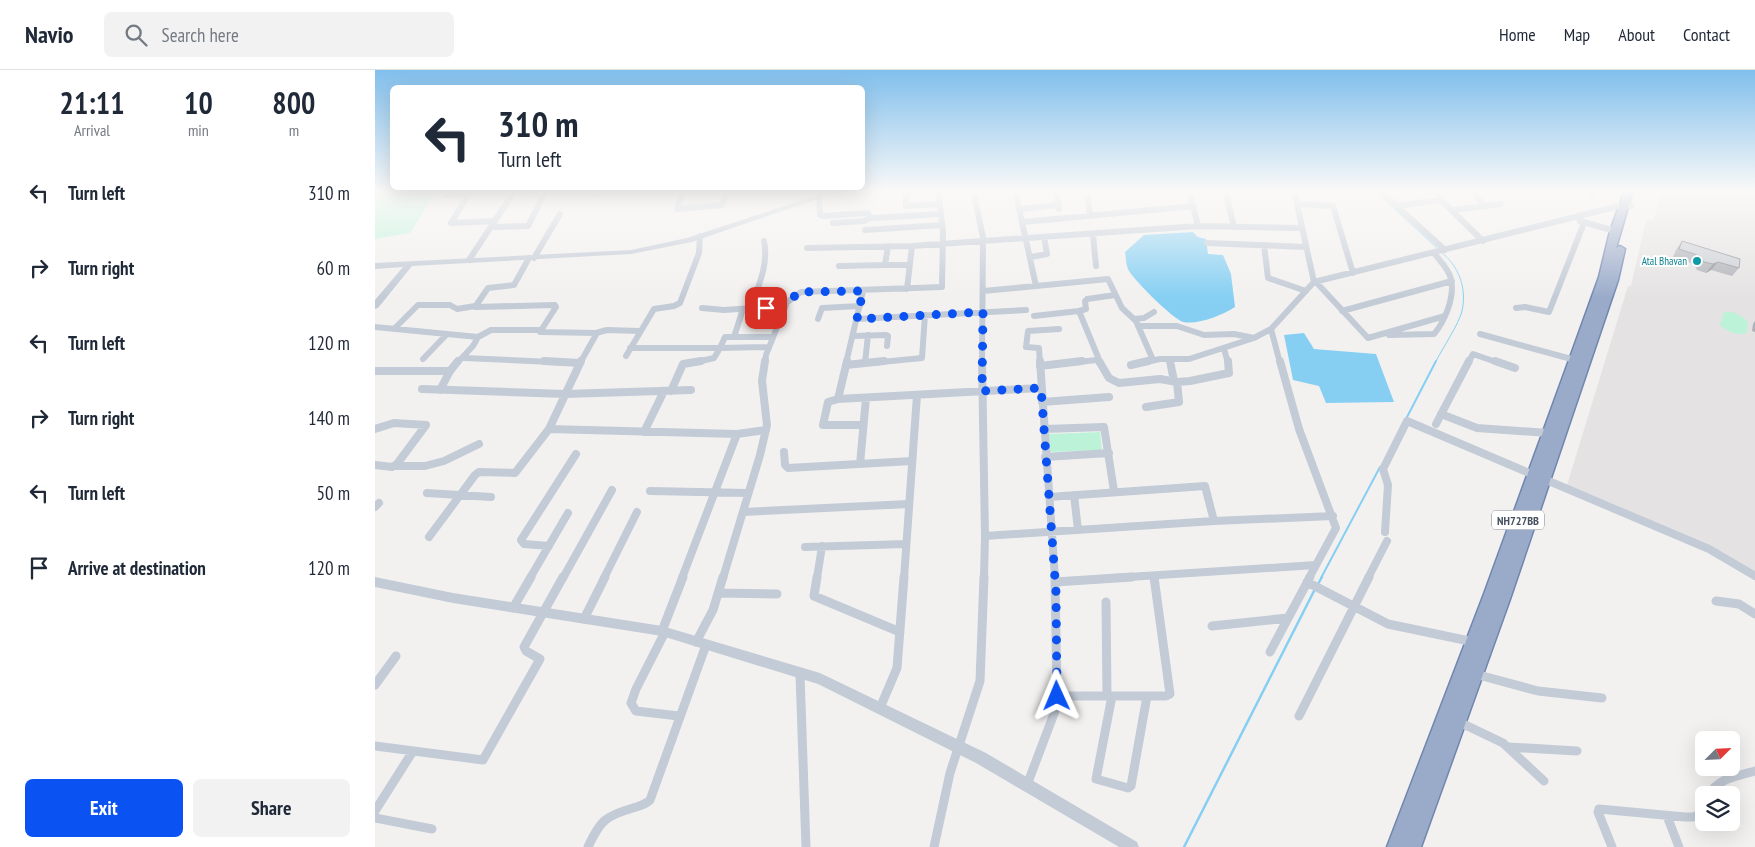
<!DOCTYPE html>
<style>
body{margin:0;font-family:"PT Sans Narrow",sans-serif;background:#f2f2f3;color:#1f2937;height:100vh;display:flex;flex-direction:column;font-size:19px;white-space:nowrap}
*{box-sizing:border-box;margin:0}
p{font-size:16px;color:#747a83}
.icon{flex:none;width:28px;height:28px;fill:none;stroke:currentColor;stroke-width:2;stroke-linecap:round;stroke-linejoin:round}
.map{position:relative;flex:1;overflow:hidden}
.panel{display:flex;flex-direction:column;background:#fff;width:375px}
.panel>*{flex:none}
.top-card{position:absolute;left:15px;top:15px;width:475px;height:105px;border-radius:8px;box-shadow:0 5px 20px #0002;background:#fff;color:#1f2937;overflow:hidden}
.needle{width:32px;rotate:66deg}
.fabs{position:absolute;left:1320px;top:661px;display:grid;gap:10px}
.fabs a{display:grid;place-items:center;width:45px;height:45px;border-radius:8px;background:#fff;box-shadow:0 5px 20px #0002;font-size:25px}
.pin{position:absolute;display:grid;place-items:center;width:42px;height:42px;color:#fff;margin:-21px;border-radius:10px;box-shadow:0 2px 8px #0006}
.me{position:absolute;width:55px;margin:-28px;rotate:359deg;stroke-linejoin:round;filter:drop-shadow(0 0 4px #0008)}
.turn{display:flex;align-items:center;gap:18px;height:105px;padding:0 25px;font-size:22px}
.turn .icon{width:65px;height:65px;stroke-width:2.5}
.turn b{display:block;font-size:35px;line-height:42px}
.eta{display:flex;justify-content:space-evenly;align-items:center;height:85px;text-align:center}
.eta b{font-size:30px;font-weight:800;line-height:35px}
.button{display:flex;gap:10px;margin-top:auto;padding:10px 25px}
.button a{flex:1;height:58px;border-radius:8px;background:#0b52f3;color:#fff;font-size:20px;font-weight:800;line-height:58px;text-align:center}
.button a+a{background:#f2f2f3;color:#1f2937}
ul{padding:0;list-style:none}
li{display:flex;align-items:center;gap:15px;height:75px;padding:0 25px}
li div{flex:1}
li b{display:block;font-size:19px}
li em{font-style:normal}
header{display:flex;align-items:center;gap:30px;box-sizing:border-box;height:70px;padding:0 25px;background:#fff;border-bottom:1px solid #e0e1e3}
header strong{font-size:24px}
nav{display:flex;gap:28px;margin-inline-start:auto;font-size:18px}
.search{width:350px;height:45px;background:#f2f2f3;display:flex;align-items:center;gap:12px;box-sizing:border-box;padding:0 18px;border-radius:8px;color:#747a83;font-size:19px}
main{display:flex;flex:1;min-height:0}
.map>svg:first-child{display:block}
.education{fill:#e4e2e2}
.green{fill:#bcf3d8}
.water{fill:#86cff3}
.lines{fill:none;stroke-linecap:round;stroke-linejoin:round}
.stream-far2{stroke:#86cff3;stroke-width:1}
.stream-far1{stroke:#86cff3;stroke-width:2}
.stream{stroke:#86cff3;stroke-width:2.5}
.trunk-casing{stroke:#7086af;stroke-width:3}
.minor-far2{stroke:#c3cbd6;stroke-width:6}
.minor-far1{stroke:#c3cbd6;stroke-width:8}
.minor{stroke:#c3cbd6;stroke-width:9}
.tertiary{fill:#c3cbd6;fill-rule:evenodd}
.trunk{fill:#9aabca;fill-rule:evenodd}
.wall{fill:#afb2b8}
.shaded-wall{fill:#8f9196}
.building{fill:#cccfd6;stroke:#8f9196}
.route{stroke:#0b52f3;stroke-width:9;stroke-dasharray:0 16.2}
.culture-dot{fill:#0f9aa8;stroke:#fff;stroke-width:2}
.labels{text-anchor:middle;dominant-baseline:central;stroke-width:4;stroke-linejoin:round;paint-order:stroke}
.far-culture-label{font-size:11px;fill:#0d838f;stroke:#fff;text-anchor:end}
.shield{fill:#fff;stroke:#7e8590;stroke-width:1}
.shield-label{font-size:12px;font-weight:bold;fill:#475160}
</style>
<header>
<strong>Navio</strong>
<div class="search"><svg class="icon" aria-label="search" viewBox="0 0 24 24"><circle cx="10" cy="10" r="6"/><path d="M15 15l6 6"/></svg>Search here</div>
<nav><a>Home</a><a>Map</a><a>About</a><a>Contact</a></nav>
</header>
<main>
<section class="panel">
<div class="eta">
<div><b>21:11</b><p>Arrival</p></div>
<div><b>10</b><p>min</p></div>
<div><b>800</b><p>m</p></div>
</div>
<ul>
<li><svg class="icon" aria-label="left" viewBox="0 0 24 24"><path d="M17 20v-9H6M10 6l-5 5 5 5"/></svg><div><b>Turn left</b></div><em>310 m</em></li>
<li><svg class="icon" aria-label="right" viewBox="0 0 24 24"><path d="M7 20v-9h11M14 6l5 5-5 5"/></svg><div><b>Turn right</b></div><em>60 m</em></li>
<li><svg class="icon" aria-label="left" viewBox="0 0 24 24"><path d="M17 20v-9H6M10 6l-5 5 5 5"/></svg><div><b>Turn left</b></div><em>120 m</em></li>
<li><svg class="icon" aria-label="right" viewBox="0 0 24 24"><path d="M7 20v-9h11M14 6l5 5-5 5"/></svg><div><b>Turn right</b></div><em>140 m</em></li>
<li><svg class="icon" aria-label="left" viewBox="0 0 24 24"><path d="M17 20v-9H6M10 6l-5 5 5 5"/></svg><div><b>Turn left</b></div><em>50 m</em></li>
<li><svg class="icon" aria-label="arrive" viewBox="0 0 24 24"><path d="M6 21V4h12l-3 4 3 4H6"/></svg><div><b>Arrive at destination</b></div><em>120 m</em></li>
</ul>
<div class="button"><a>Exit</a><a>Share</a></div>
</section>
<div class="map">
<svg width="1380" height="777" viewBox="0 0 1380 777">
<rect width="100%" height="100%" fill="#f3f1f0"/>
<path class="education" d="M1288 120H1380V508L1334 481 1241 435 1192 415 1253 216H1256L1271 150 1278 151Z"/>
<path class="green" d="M0 120H63L35 163 0 169Z
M1349 242C1359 241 1366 245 1373 252L1372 263C1361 266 1353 262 1345 255Z
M725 362 727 380 675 382 674 364Z"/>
<path class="water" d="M818 162 823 167 831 169 833 184 848 185 856 204 860 237C847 245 824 255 808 252 798 249 760 211 754 201 751 196 751 188 750 182L769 165Z
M929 263 939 279 1001 284 1019 332 951 333 944 316 918 310 909 265Z"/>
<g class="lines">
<path class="stream-far2" d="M999 120 1063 179
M1060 293C1067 279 1084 254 1087 241 1092 218 1084 196 1066 182"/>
<path class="stream-far1" d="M1031 349 1061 291
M946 508 1005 397"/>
<path class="stream" d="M943 514 947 507
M809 777 939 521"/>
<defs>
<path id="trunk" d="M1250 120H1258L1241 178 1245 176 1250 179 1243 210 1135 529 1046 777H1012L1109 524 1197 282 1224 207 1235 161Z"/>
</defs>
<use href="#trunk" class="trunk-casing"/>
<path class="minor-far2" d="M152 120H168
M222 120 221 124 274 120
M308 120 302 139 347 135 353 120
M546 120 531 122V136L565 134
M598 120 608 167 607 293
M640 120 661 216 733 209 747 238 761 251 778 290
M681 120 684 139
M712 120 715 145
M814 120 823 156
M850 120 859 157
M919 120 939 212
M1004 120 1070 180
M1098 120 1108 136
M1217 120V124
M729 121 741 120
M94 124 76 153 120 151
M71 125 140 121
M444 126 445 145 448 146 493 143 495 148H498L566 144
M1066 130 1108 171
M922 134 958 136 978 203
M1021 136 1066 130 1060 120
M645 139 684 135
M1076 140 1126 134
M1205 151 1240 161
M648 152 819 136
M458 153 489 151 495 148
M117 157 153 156 171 120
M490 160 567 155
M718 165 721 196
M832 173 931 177
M889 175 893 208 931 221
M513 176 510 195H535
M432 178 537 176 823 156 927 158
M656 187 672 184 669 167
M154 188 139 215 113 218 100 237 180 235 181 237 165 262 222 263 205 293
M159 188 185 144
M94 190 139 122 152 120
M464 196 510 195
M941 212 993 268 1070 246
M532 219 537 176
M608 221 661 216
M327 238 349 240 407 236 426 222 567 217 568 161 563 120
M1141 238 1150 237 1174 242 1209 153
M375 239C383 217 394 195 389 171
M704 241 711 239 710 231 712 229 740 225
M967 241 1077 211
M659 246 704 241 723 287 721 290 696 293
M443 249 447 238 485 236
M482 249 651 240
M759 249 769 248 779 242
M763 256H802L829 265 859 264 879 268
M0 257 103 267 98 276 82 293
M19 259 43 235H75L82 239 100 236
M896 259 905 293
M221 263 232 260 264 261
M1105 264 1200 290
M1014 265 1059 264C1070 251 1080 227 1076 209 1074 199 1065 191 1059 183
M478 266 511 265 513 266 512 276
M103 267 116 260H165
M359 267 368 239
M255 278H345L350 267H398
M849 279 853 293
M251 286 279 239 299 236 305 233 324 183 325 166
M89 288 198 293
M48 289 72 264
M722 289 724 293
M795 289 796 293
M317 293 339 288 345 278 394 277
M390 293 391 285 411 235
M471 293 488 221
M490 293 493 265
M496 293 547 288 550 245
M665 293 664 278 651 277 653 261 684 259
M767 293 785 289H814L879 268 896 259 939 212 1248 135 1256 136
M1093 293 1098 284 1124 293"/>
<path class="minor-far1" d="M169 291 205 293
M206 291 174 359 362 364 307 508
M472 291 463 329 453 332 448 355H488
M607 291 610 466 609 508
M665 291 680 508
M724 291 734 308 744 313 785 309 802 312 815 311 854 303 853 291
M795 291 799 311
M905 291 924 359 961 458 934 508
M1120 291 1140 298
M471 295 509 291
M756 295 773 291
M665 296 707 291
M0 301H75
M47 319 190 324 316 320
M65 320 75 301 83 291
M296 321 308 294 326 291
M463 329 666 318
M667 332 734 327
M771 337 804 332 802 312
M1066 344 1102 358 1174 363
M1061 354 1094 291
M0 359 19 353 51 355 22 394 17 397 0 395
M669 359 729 357 739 421
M269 362 289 321
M362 364 391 360
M409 382 410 395 413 398 537 391
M670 387 734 383
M485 394 491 328
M20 396H50L69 391 104 374
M1169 409 1334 479 1380 506
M275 421 373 423
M52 423 116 427
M699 425 703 460
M674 427 830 416 839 451
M0 437 4 433
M368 442 534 434
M1010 462 1013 415 1008 399 1032 351 1159 405
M610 466 839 451 958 446
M54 467 100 405 104 402 140 403 174 359
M174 476 149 474 146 470 201 384
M430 477 531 474
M779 506V508
M155 508 193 443
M188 508 237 420
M229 508 262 442
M348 508 385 385 392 355 387 311 390 291
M442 508 447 476
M529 508 542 325
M738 508 941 495
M993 508 1012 471"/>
<path class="minor" d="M442 507 439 526 525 562
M680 512 757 507
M932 512 1013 554 1099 572
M343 523 402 524
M1341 531 1364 534 1380 544
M731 532 732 626
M138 538 156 507
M209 549 230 507
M837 556 913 548
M287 561 308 507
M290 562 261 619 256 633 261 641 304 646
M321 572 338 540 348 507
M895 582 935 507
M425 604 431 777
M1100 604 1163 621 1227 628
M0 615 21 586
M682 626H791L795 624 779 507
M737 626 721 709 753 718 756 716 772 626
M505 638 522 598 529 507
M924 646 994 507
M1082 651 1128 673 1169 711
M0 676 108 690 165 589 151 581 149 577 188 507
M1134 677 1202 681
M652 715 680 641 682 626 680 507
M1335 725C1340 709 1365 705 1380 701
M0 741 38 681
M1292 746 1304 777
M0 748 57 759
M213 777C225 751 230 746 258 738 264 736 270 735 275 730L331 575
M559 777 575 703 605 611 609 507
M1237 777 1223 742 1224 739 1310 747H1318L1329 743"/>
<path class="tertiary" d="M458 120H468L317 172 256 184 37 196 3 238 0 239V230L28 197 0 199V193L256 180 312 168Z
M0 507 78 523 287 556 445 603 611 683 762 772 764 777H744L601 693 443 614 287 566 78 533 0 517Z"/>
<use href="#trunk" class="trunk"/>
</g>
<path class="wall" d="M1307 171 1364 198 1357 206 1336 200 1331 203 1322 200 1319 194 1298 187 1301 180Z
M1380 251V262L1377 261 1378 254Z"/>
<path class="shaded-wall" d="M1343 192 1336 200 1331 203 1338 194Z"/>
<path class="building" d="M1307 171 1365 189 1364 198 1343 192 1338 194 1329 192 1325 186 1304 179Z"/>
<linearGradient id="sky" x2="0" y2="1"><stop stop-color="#81bfec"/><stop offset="0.53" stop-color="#faf9f8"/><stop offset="1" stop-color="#faf9f8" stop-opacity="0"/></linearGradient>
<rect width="1380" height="228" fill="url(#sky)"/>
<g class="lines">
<path class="route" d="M391 238 409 236 424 222 488 221 482 249 608 242 607 321 666 318 681 522 682 626"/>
</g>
<circle class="culture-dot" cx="1322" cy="191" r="5"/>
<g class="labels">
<g class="far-culture-label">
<text x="1312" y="191">Atal Bhavan</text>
</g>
<rect class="shield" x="1117" y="440.5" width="52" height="19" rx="4"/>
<g class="shield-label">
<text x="1143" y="450">NH727BB</text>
</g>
</g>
</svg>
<div class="fabs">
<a><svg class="needle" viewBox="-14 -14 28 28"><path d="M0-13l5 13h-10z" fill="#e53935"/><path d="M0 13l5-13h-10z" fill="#747a83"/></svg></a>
<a><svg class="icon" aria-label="layers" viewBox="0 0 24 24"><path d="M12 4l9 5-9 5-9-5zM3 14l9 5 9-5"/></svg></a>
</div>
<div class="pin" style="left:391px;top:238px;background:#d93025"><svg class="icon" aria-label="arrive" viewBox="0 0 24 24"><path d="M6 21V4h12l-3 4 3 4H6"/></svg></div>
<svg class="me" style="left:682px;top:626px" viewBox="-20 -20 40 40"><path d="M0-17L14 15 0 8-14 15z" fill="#0b52f3" stroke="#fff" stroke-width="4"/></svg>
<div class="top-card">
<div class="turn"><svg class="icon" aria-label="left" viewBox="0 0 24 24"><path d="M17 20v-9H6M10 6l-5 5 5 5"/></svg><div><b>310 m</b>Turn left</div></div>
</div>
</div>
</main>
